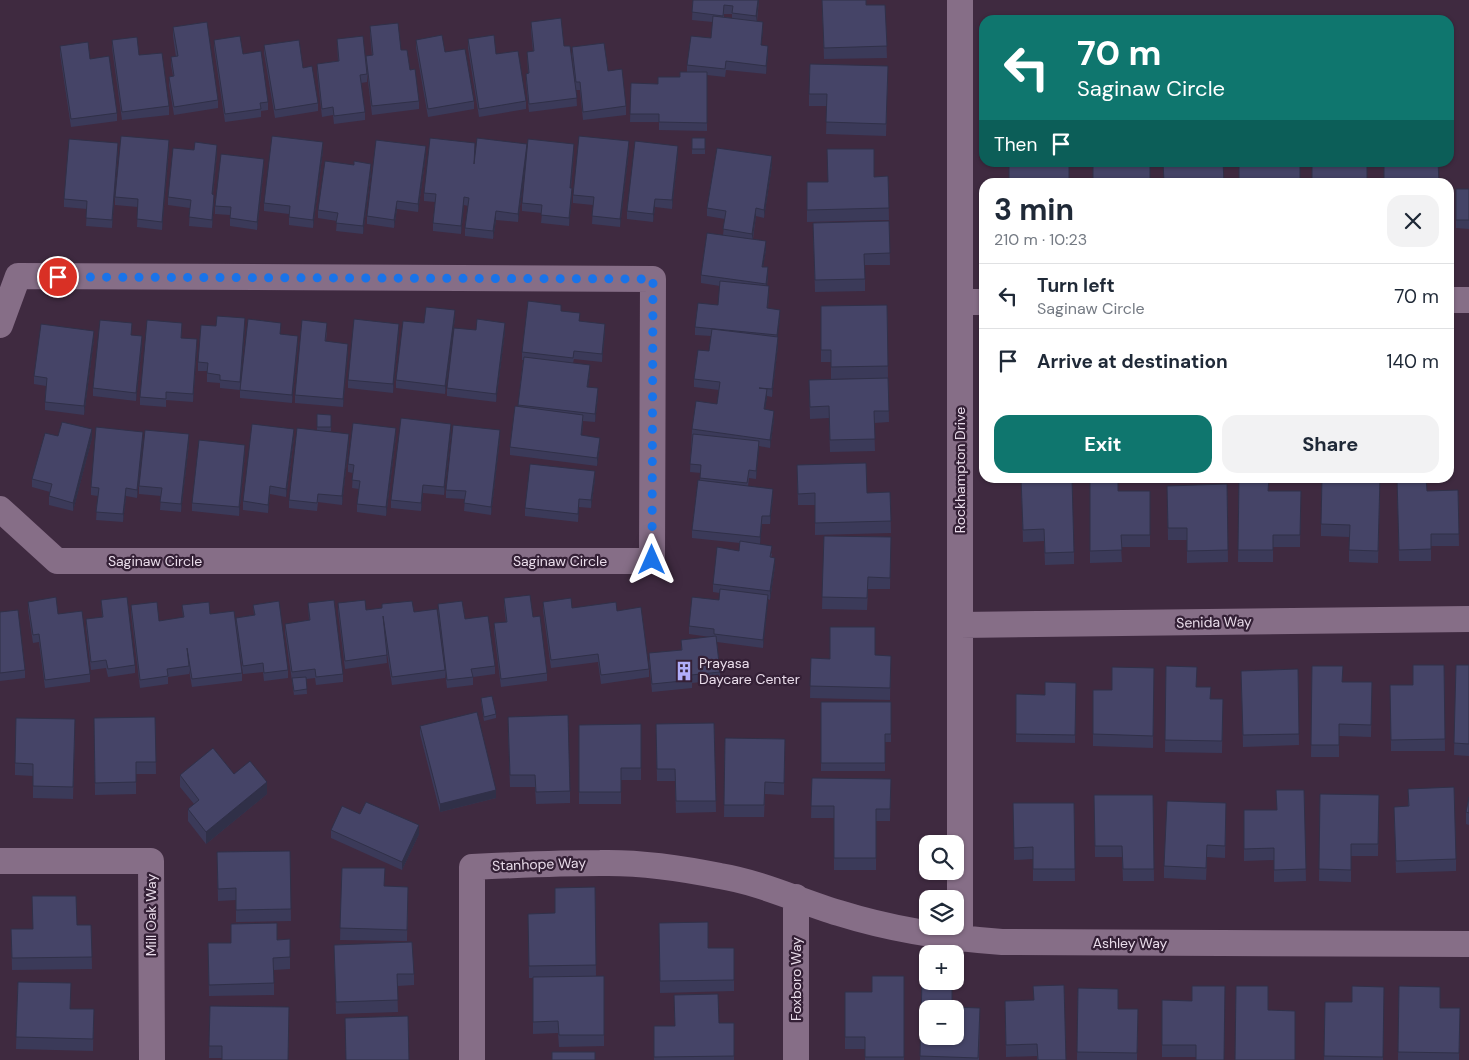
<!DOCTYPE html>
<meta charset="utf-8">
<style>
body{margin:0;font-family:"DM Sans",sans-serif;background:#f2f2f3;color:#1f2937;height:100vh;display:flex;flex-direction:column;font-size:19px;white-space:nowrap}
*{box-sizing:border-box;margin:0}
p{font-size:16px;color:#747a83}
.icon{flex:none;width:28px;height:28px;fill:none;stroke:currentColor;stroke-width:2;stroke-linecap:round;stroke-linejoin:round}
.map{position:relative;flex:1;overflow:hidden}
.details{position:absolute;left:979px;top:178px;width:475px;height:305px;display:flex;flex-direction:column;background:#fff;border-radius:15px;box-shadow:0 1px 4px #0004}
.details>*{flex:none}
.hud{position:absolute;left:979px;top:15px;width:475px;height:152px;border-radius:15px;box-shadow:0 1px 4px #0004;background:#0f766e;color:#fff;overflow:hidden}
.buttons{position:absolute;left:919px;top:835px;display:grid;gap:10px}
.buttons a{display:grid;place-items:center;width:45px;height:45px;border-radius:10px;background:#fff;box-shadow:0 1px 4px #0004;font-size:25px}
.pin{position:absolute;display:grid;place-items:center;width:42px;height:42px;color:#fff;margin:-21px;border:2px solid #fff;border-radius:50%;box-shadow:0 1px 5px #0007}
.me{position:absolute;width:55px;margin:-28px;rotate:0deg;stroke-linejoin:round;filter:drop-shadow(0 0 4px #0008)}
.turn{display:flex;align-items:center;gap:18px;height:105px;padding:0 15px;font-size:22px}
.turn .icon{width:65px;height:65px;stroke-width:2.5}
.turn b{display:block;font-size:35px;line-height:42px}
.then{display:flex;align-items:center;height:48px;padding:0 15px;background:#0003;gap:10px;font-size:19px}
.round{display:grid;place-items:center;flex:none;width:52px;height:52px;border-radius:15px;background:#f2f2f3}
.head{display:flex;align-items:center;justify-content:space-between;height:85px;padding:0 15px}
h1{font-size:30px;font-weight:700;line-height:38px}
.primary-button{display:flex;gap:10px;margin-top:auto;padding:10px 15px}
.primary-button a{flex:1;height:58px;border-radius:15px;background:#0f766e;color:#fff;font-size:20px;font-weight:700;line-height:58px;text-align:center}
.primary-button a+a{background:#f2f2f3;color:#1f2937}
ul{padding:0;list-style:none}
li{display:flex;align-items:center;gap:15px;height:65px;padding:0 15px;border-top:1px solid #e0e1e3}
li div{flex:1}
li b{display:block;font-size:19px}
li em{font-style:normal}
.map>svg:first-child{display:block}
.lines{fill:none;stroke-linecap:round;stroke-linejoin:round}
.street{stroke:#866e87;stroke-width:26}
.wall{fill:#3b3a59;fill-rule:evenodd}
.shaded-wall{fill:#303048}
.building{fill:#454467;stroke:#303048;fill-rule:evenodd}
.route{stroke:#1a73e8;stroke-width:9;stroke-dasharray:0 16.2}
.labels{text-anchor:middle;dominant-baseline:central;stroke-width:4.5;stroke-linejoin:round;paint-order:stroke}
.street-label{font-size:14px;fill:#e9dcea;stroke:#342036}
.poi-label{font-size:14px;fill:#e9dcea;stroke:#342036;text-anchor:start}
</style>
<div class="map">
<svg width="1469" height="1060" viewBox="0 0 1469 1060">
<rect width="100%" height="100%" fill="#3f2a40"/>
<g class="lines">
<path class="street" d="M1449 300H1469
M960 302H984
M0 325 18 276 653 279 652 561H57L0 509
M960 625 1469 619
M0 861H151L152 1060
M796 897V1060
M960 939V0
M472 1060V867C515 865 558 863 600 863 640 862 681 868 720 876 762 883 799 901 839 913 893 930 947 938 1002 942L1469 944"/>
</g>
<path class="wall" d="M693 0H759L757 21 763 30 761 45 768 54 766 74 726 70 725 77 707 75V131L659 130V122H630L631 83 658 84 680 77 687 72V65L711 38 713 22 692 20ZM724 14H732V18L724 17Z
M822 0 866 5H885L887 58 824 59Z
M531 22 564 46 575 85 572 55V47L608 71 626 106V115L583 120 580 90H576L577 106 529 112 526 82V74L528 73 527 52 533 51 531 31Z
M370 26 401 50 410 70 419 101V109L372 115 366 64V56H372L370 34Z
M173 27 218 100V108L174 115 169 85V77L173 76 171 65V57H176L173 36Z
M1449 31H1453L1452 116H1449Z
M337 39 367 74V82L361 83 365 112V120L334 124 333 115 322 117 317 72V64L338 61Z
M468 39 496 54 526 101V109L479 117 468 48Z
M112 40 139 55 169 106V115L122 120 112 48Z
M214 40 243 54 268 102V110L261 111V117L225 122 214 48Z
M416 40 445 52 474 101V109L428 117 416 48Z
M264 45 318 103V111L275 118 264 53Z
M60 46 90 59 117 113V121L71 127 60 54Z
M888 66 886 136 826 134 827 106H809V94Z
M692 138H705V154H692Z
M169 148 162 230 137 227 138 207 115 205V197Z
M629 149 620 227 592 224 593 205 573 203V195Z
M323 150 313 228 289 225V214L264 211V203Z
M118 151 112 228 86 226 87 209 64 207V199Z
M574 152 571 188 572 196 569 226 541 223 542 213 522 211V203Z
M217 153 213 195 214 203 212 228 189 226 190 208 168 205V197Z
M527 153 518 222 496 220 493 239 465 236V228L468 206 464 205 461 234 433 231V223L435 202 424 201V193L475 156Z
M426 154 418 212 397 209 394 228 367 224V216Z
M678 154 672 209 655 207 653 222 627 219V211Z
M772 165 764 218 756 216 753 239 766 249 763 267 768 276 767 286 769 294 768 308 780 318 777 337 778 345 772 397 767 396 765 409 774 419 770 448 759 446 756 479 749 478 748 486 773 497 770 524H762L760 544 772 554 771 558 775 566 770 600 768 599 763 648 717 642 720 672V680L692 683V688L652 692 649 661V653L681 650V640L710 637 689 634V626L719 600 720 593 713 592V584L739 551 740 543 692 538V530L701 473 690 472 692 429 717 404 719 390 694 387V379L709 351 711 336 695 335V327L718 305 720 286 701 283V275L723 235 725 219 707 216V208Z
M264 167 257 230 230 226V215L215 214V206Z
M371 172 363 234 336 231 337 221 318 218V210Z
M888 176 889 220 807 222V182H828Z
M1456 189H1469V229L1456 228Z
M889 221 890 265H865V291L815 292 813 223Z
M887 305 888 378 831 379V362H821V306Z
M561 311 580 321 605 332 602 362 574 359 573 363 590 373 588 387 598 396 595 422 583 421 582 436 600 446 597 466 510 455V447L518 407 523 360H522V352Z
M455 318 445 394 396 388V380L424 323Z
M216 326 245 327 240 390 220 388V383L207 382V371H198V362Z
M476 330 505 331 496 402 447 396V388Z
M182 331 181 338 197 347 193 402 166 400V407L140 405V397Z
M327 331 326 341 348 352 343 407 295 403V395Z
M399 332 393 393 348 388V380Z
M132 335 142 344 136 401 93 396V388Z
M281 335 298 344 292 403 240 398V390Z
M94 339 84 415 45 410V402L46 386 34 384V376Z
M1449 365 1454 422V433L1449 434Z
M888 378 889 422 874 423 875 451 830 452 829 418 810 419 809 380Z
M317 414 331 415V431H324L349 442 342 505 318 502 317 511 289 508V500L317 430Z
M451 433 444 495 423 493 421 511 391 508V500Z
M58 436 92 438 73 511 49 505V496L50 492 32 487V479Z
M396 436 386 516 357 512V504L359 489 352 488 353 473 348 472V464Z
M294 438 286 497 270 494 268 513 243 510V501Z
M500 438 491 515 464 511 465 499 446 498V490Z
M143 440 137 498 126 496 123 522 96 520 98 496 91 495V487Z
M189 443 181 512 160 510 161 496 139 494V486Z
M245 453 239 516 192 511V503Z
M797 465 867 493 890 492 891 533 815 535V505H798Z
M1021 478 1074 552V564L1045 565 1044 541 1023 542Z
M1090 478 1118 491H1150V547H1121L1122 562 1090 563Z
M1239 478 1269 491H1301L1300 547H1273V562H1238Z
M1397 478 1427 491 1458 490 1459 546H1431V561H1399Z
M595 479 591 508 579 507 578 522 525 516V508Z
M1227 484 1228 562 1187 563V540H1168L1167 486Z
M1380 489 1378 563 1349 562V537L1321 536V524Z
M824 536 891 537 890 589H868L867 610 822 609Z
M504 598 547 673V681L501 687 494 631V623L506 622 504 606Z
M101 600 135 665V673L108 677 106 668 91 670 86 627V619L102 617Z
M28 602 58 614 90 674V682L45 688 39 642 33 643 28 610Z
M543 602 572 608 617 611 649 669V677L601 684 598 662 551 668 543 610Z
M308 603 343 674V682L316 685 315 678 306 679 307 694 294 695 285 632V624L309 620Z
M338 603 366 610 382 608V604L414 612 445 670V678L392 685 386 647 387 663 345 669 338 611Z
M438 604 465 619 495 666V674L473 677V685L447 688 438 612Z
M131 605 159 621 183 618 182 605 210 614 242 673V681L192 687 189 670V674L168 677V684L140 688 131 613Z
M253 605 288 670V678L264 681 263 672 243 674 236 626V618L254 615Z
M0 612 25 670V678L0 681Z
M875 655 891 656 890 700 810 698 811 658 830 659Z
M1444 665 1445 751H1391L1390 685H1413Z
M1456 665H1469V756L1454 755Z
M1166 666 1197 687 1211 699H1223L1222 753 1165 752Z
M1312 666 1342 682H1372L1371 737 1339 736V757H1311Z
M1154 668 1153 748 1093 746V690H1112Z
M1298 669 1299 745 1243 747 1241 671Z
M1076 683 1075 743 1016 742V694L1045 695Z
M481 698 496 714V718L484 721 481 702Z
M821 702H891V742H885V771H821Z
M155 717 156 774H136V794L95 795 94 718Z
M714 723 716 812 676 813 675 781H657L656 724Z
M641 724V780H621V804H579V725Z
M420 726 496 798 440 812 420 734Z
M508 728 570 791V803L536 804 535 787H510Z
M75 731 73 799 33 798V776L15 775V763Z
M725 738 785 739 784 795 765 794 764 817H724Z
M234 774 267 794 206 844 188 821V809L194 804 180 787V775Z
M812 778 891 779 890 821H876V870H834V818H811Z
M1408 789 1456 859V871L1396 873 1394 807 1408 806Z
M1304 790 1306 881 1274 882V860L1244 861V810H1276Z
M1320 794 1379 795 1378 856H1351V882L1319 881Z
M1094 795H1153L1154 881H1123L1122 857H1095Z
M1469 797V825L1466 824V812Z
M1013 803H1074L1075 881H1033V859L1014 860Z
M360 814 419 834 402 870 331 838V830Z
M1226 815 1225 858 1207 857 1206 880 1164 878V866Z
M290 851 291 921 236 922V900L218 901 217 852Z
M342 868 385 886 408 887 407 941 340 940Z
M595 887 596 976H604V1046L559 1047 558 1033 533 1034V978H529L528 914 555 913Z
M659 923 708 948H734V991L660 993Z
M77 925H91L92 969 12 970 11 929H33Z
M290 939V969L274 970V995L209 996 208 943H231Z
M334 945 414 974V985L397 986 398 1012 336 1014Z
M904 976V1060H865V1049H845V992H872Z
M922 981 952 1007 980 1019 979 1060H920Z
M18 982 70 1009H94L93 1051 16 1049Z
M1225 986 1196 1057H1162V1000L1192 1001Z
M1399 986 1440 1008H1460L1459 1060H1398Z
M1384 987 1383 1060H1324L1325 1002H1352Z
M1078 988 1118 1009H1138L1137 1060H1077Z
M1005 1001 1066 1060H1037V1056L1006 1057Z
M210 1006 289 1007 222 1058H209Z
M719 1023H734V1060H654V1026H675Z"/>
<path class="shaded-wall" d="M758 0H759L756 24V16Z
M763 22V30L761 53V45Z
M768 46V54L766 74V66Z
M169 140V148L162 230V222Z
M629 141V149L620 227V219Z
M323 142V150L313 228V220Z
M118 143V151L112 228V220Z
M527 144V153L518 222V214Z
M574 144V152L570 196V188Z
M217 145V153L212 203V194Z
M426 146V154L418 212V204Z
M678 146V154L672 209V200Z
M772 156V165L764 218V210Z
M264 159V167L257 230V222Z
M371 164V172L363 234V226Z
M572 188V196L569 226V218Z
M214 195V203L212 228V220Z
M464 197V205L461 234V226Z
M655 199V207L653 222V214Z
M397 201V209L394 228V220Z
M756 208V216L752 242V234Z
M496 211V220L493 239V231Z
M766 241V249L762 275V267Z
M768 267V276L766 292V284Z
M769 286V294L767 316V308Z
M455 310V318L445 394V386Z
M780 310V318L777 343V335Z
M245 318V327L240 390V382Z
M505 323V331L496 402V394Z
M399 324V332L393 393V384Z
M605 324V332L602 362V354Z
M94 331V339L84 415V406Z
M142 336V344L136 401V393Z
M298 336V344L292 403V395Z
M778 337V345L772 397V389Z
M197 339V347L193 402V394Z
M348 344V352L343 407V399Z
M590 365V373L587 395V387Z
M598 388V396L595 422V414Z
M767 389V397L764 417V409Z
M774 411V419L770 448V440Z
M583 415V423L581 444V435Z
M451 424V433L444 495V487Z
M396 428V436L386 516V507Z
M92 429V438L73 511V503Z
M294 429V438L286 497V489Z
M500 430V438L491 515V507Z
M143 432V440L137 498V490Z
M189 434V443L181 512V504Z
M349 434V442L342 505V496Z
M600 438V446L597 466V458Z
M759 441V449L756 479V471Z
M245 445V453L239 516V507Z
M595 471V479L591 508V500Z
M423 485V493L421 511V503Z
M270 486V494L268 513V505Z
M126 488V496L123 522V514Z
M773 489V497L770 524V516Z
M579 499V507L578 522V514Z
M762 516V524L760 545V537Z
M775 558V566L770 600V591Z
M768 595V603L763 648V640Z
M267 782V794L206 844V832Z
M496 790V798L440 812V804Z
M419 825V834L402 870V862Z"/>
<path class="building" d="M693 0H758L756 16 732 13 733 6 724 5 723 16 692 12Z
M822 0H866V5H885L887 46 824 48Z
M713 16 763 22 761 45 768 46 766 66 726 61 725 69 687 65 691 36 711 38Z
M561 18 564 46H570L577 98 529 104 526 74 529 73 527 52 534 51 531 22Z
M207 22 218 100 174 107 169 77 174 76 171 57 178 56 173 27Z
M398 23 401 50H407L410 70 415 69 419 101 372 106 366 56 373 55 370 26Z
M1449 31H1453L1452 104H1449Z
M442 35 445 52 465 49 474 101 428 109 416 40Z
M494 35 496 54 518 51 526 101 479 109 468 39Z
M240 36 243 54 261 51 268 102 260 103 261 109 225 114 214 40Z
M363 36 367 74 360 75 365 112 334 116 333 107 322 109 317 64 339 61 337 39Z
M137 37 139 55 162 53 169 106 122 112 112 40Z
M299 40 303 68 312 66 318 103 275 110 264 45Z
M88 42 90 59 109 56 117 113 71 119 60 46Z
M604 43 608 71 622 69 626 106 583 112 580 82H576L572 47Z
M810 64 888 66 886 124 826 122 827 94H809Z
M680 72H707V123L659 122V114H630L631 83 658 84V77H680Z
M121 136 169 140 162 222 137 219 138 199 115 197Z
M272 136 323 142 313 220 289 217 290 206 264 203Z
M579 136 629 141 620 219 592 216 594 197 573 195Z
M430 138 475 143 474 164 477 138 527 144 518 214 496 211 493 231 465 228 469 198 464 197 461 226 433 223 436 194 424 193Z
M692 138H705V149H692Z
M69 139 118 143 112 220 86 218 87 201 64 199Z
M528 139 574 144 570 188H572L569 218 541 215 542 205 522 203Z
M376 140 426 146 418 204 397 201 394 220 367 216Z
M635 141 678 146 672 200 655 199 653 214 627 211Z
M195 142 217 145 212 194 214 195 212 220 189 217 191 200 168 197 173 148 194 150Z
M717 148 772 156 764 210 756 208 752 234 723 229 726 211 707 208Z
M827 149H874V177L888 176 889 208 807 210V182H828Z
M221 154 264 159 257 222 230 218 231 207 215 206Z
M325 161 354 165V161L371 164 363 226 336 223 338 213 318 210Z
M1009 162H1069V182H1009Z
M1093 162H1150V182H1093Z
M1163 162H1223L1224 182H1164Z
M1239 162H1300V182H1239Z
M1312 162 1367 163V182H1312Z
M1384 162H1438L1439 182H1384Z
M1456 189H1469V220H1456Z
M889 221 890 253 864 254 865 279 815 280 813 223Z
M707 233 766 241 762 267H768L766 284 701 275Z
M720 281 769 286 767 308 780 310 777 335 695 327 698 303 718 305Z
M528 301 561 305V311L580 313 579 321 605 324 602 354 574 351 573 358 522 352Z
M887 305 888 366 831 367V350H821V306Z
M426 307 455 310 445 386 396 380 403 321 424 323Z
M217 316 245 318 240 382 220 380V375L207 373 208 363 198 362 201 325 216 326Z
M248 319 281 323 280 334 298 336 292 395 240 390Z
M354 319 399 324 393 384 348 380Z
M477 319 505 323 496 394 447 388 454 328 476 330Z
M100 320 132 323 131 335 142 336 136 393 93 388Z
M147 320 182 323 181 338 197 339 193 394 166 392V399L140 397Z
M302 320 327 323 325 341 348 344 343 399 295 395Z
M41 324 94 331 84 406 45 402 47 378 34 376Z
M712 329 778 337 772 389 759 388 767 389 764 409 774 411 770 440 692 429 696 401 717 404 720 382 694 379 698 350 709 351Z
M524 357 590 365 587 387 598 388 595 414 518 405Z
M1449 365H1453L1454 422H1449Z
M888 378 889 411H874L875 439 830 440 829 406 810 407 809 380Z
M515 406 583 415 581 435 600 438 597 458 510 447Z
M317 414 331 415V427H317Z
M401 418 451 424 444 487 423 485 421 503 391 500Z
M62 422 92 429 73 503 49 496 52 484 32 479 45 433 58 436Z
M353 423 396 428 386 507 357 504 360 481 352 480 354 465 348 464Z
M252 424 294 429 286 489 270 486 268 505 243 501Z
M453 425 500 430 491 507 464 503 466 491 446 490Z
M96 427 143 432 137 490 126 488 123 514 96 512 99 488 91 487Z
M297 428 349 434 342 496 318 494 317 503 289 500Z
M145 430 189 434 181 504 160 502 162 488 139 486Z
M693 434 759 441 756 471 749 470 747 483 700 478 701 465 690 464Z
M199 440 245 445 239 507 192 503Z
M866 463 867 493 890 492 891 521 815 523V493L798 494 797 465Z
M530 464 595 471 591 500 579 499 578 514 525 508Z
M1021 478H1072L1074 552 1045 553 1044 529 1023 530Z
M1090 478H1118V491H1150V535H1121L1122 550 1090 551Z
M1239 478H1269L1268 491H1301L1300 535H1273V550H1238Z
M1322 478H1380L1378 551 1349 550 1350 525 1321 524Z
M1397 478H1426L1427 491 1458 490 1459 534H1431V549L1399 550Z
M698 480 773 489 770 516H762L760 537 692 530Z
M1227 484 1228 550 1187 551V528H1168L1167 486Z
M824 536 891 537 890 578 868 577 867 598 822 597Z
M740 541 772 546 770 557 775 558 770 591 713 584 717 547 739 551Z
M720 589 768 595 763 640 714 634V629L689 626 692 597 719 600Z
M530 595 533 617 540 616 547 673 501 679 494 623 507 622 504 598Z
M56 597 58 614 82 611 90 674 45 680 39 634 33 635 28 602Z
M127 597 135 665 108 669 106 660 91 662 86 619 103 617 101 600Z
M571 598 572 608 616 602 617 611 641 607 649 669 601 675 598 654 551 660 543 602Z
M334 600 343 674 316 677 315 669 292 672 285 624 310 620 308 603Z
M365 600 366 610 382 608V604L412 601 414 612 437 609 445 670 392 677 383 616 387 655 345 661 338 603Z
M279 601 288 670 264 673 263 663 243 666 236 618 255 615 253 605Z
M462 601 465 619 488 616 495 666 471 669 473 677 447 680 438 604Z
M157 602 159 621 184 617 182 605 209 602 210 614 234 611 242 673 192 679 187 648 189 666 167 669 168 676 140 680 131 605Z
M18 610 25 670 0 673V612Z
M830 627H875V655L891 656 890 688 810 686 811 658 830 659Z
M716 636 720 672 691 675 692 680 652 684 649 653 682 650 681 640Z
M1413 665H1444L1445 739 1391 740 1390 685H1413Z
M1456 665H1469V744L1454 743Z
M1166 666 1197 667 1196 687H1211L1210 699H1223L1222 741 1165 740Z
M1312 666H1343L1342 682H1372L1371 725 1339 724V745H1311Z
M1112 667 1154 668 1153 736 1093 734V690H1112Z
M1298 669 1299 734 1243 735 1241 671Z
M306 677 307 689 294 691 292 678Z
M1045 682 1076 683 1075 735 1016 734V694L1045 695Z
M492 696 496 714 484 717 481 698Z
M821 702H891V734H885V763H821Z
M477 712 496 790 440 804 420 726Z
M568 715 570 791 536 792 535 775H510L508 717Z
M155 717 156 762H136V782L95 783 94 718Z
M16 718 75 719 73 787 33 786V764L15 763Z
M714 723 716 801H676L675 769H657L656 724Z
M641 724V768H621V792H579V725Z
M725 738 785 739 784 783 765 782 764 805H724Z
M213 748 234 774 250 761 267 782 206 832 188 809 199 800 180 775Z
M812 778 891 779 890 809H876V858H834V806H811Z
M1454 787 1456 859 1396 861 1394 807 1409 806 1408 789Z
M1276 790H1304L1306 869 1274 870V848L1244 849V810H1277Z
M1320 794 1379 795 1378 844H1351V870L1319 869Z
M1094 795H1153L1154 869H1123L1122 846H1095Z
M1469 797V813L1466 812Z
M1167 801 1226 803 1225 846 1207 845 1206 868 1164 866Z
M366 802 419 825 402 862 331 830 342 806 360 814Z
M1013 803H1074L1075 869H1033V847L1014 848Z
M290 851 291 909 236 910V888L218 889 217 852Z
M342 868H385L384 886 408 887 407 930 340 928Z
M595 887 596 965 529 966 528 914 555 913V888Z
M32 896H76L77 925H91L92 957 12 958 11 929H33Z
M708 922V948H734V980L660 981 659 923Z
M277 923V940L290 939V957L273 958 274 983 209 985 208 943H231V924Z
M412 942 414 974H397L398 1000 336 1002 334 945Z
M604 976V1035H559L558 1021 533 1022V977Z
M872 976H904V1057H865V1037H845V992H872Z
M922 981 952 982V1007L980 1008 978 1058 920 1056ZM928 1009H955V1036H928Z
M18 982 71 983 70 1009H94L93 1039 16 1037Z
M1064 985 1066 1060H1038L1037 1044 1006 1045 1005 1001 1034 1000 1033 986Z
M1192 986H1225L1224 1060H1196V1045H1162V1000L1192 1001Z
M1236 986H1268V1010L1295 1011V1060H1235Z
M1352 986 1384 987 1383 1057 1324 1056 1325 1002H1352Z
M1399 986 1440 987V1008H1460L1459 1053 1398 1052Z
M1078 988 1118 989V1009H1138L1137 1053 1077 1052Z
M718 994 719 1023H734V1056L654 1057V1026H675L674 995Z
M210 1006 289 1007 288 1060H222V1046H209Z
M408 1016 409 1060H346L345 1018Z
M552 1052H595V1060H552Z"/>
<g class="lines">
<path class="route" d="M58 277 653 279 652 560"/>
</g>
<defs>
<symbol id="building-bare" viewBox="-9 -9 18 18"><path d="M-4-6H4V6H1V3H-1V6H-4ZM-2.5-4.3h1.7v1.8h-1.7ZM.8-4.3h1.7v1.8H.8ZM-2.5-1h1.7V.8h-1.7ZM.8-1h1.7V.8H.8Z" fill="#b1adfa" stroke="#342036" stroke-width="2.5" paint-order="stroke"/></symbol>
</defs>
<g fill-rule="evenodd">
<use href="#building-bare" x="670" y="657" width="28" height="28"/>
</g>
<g class="labels">
<g class="street-label">
<text transform="translate(960 470) rotate(-90)">Rockhampton Drive</text>
<text x="155" y="561">Saginaw Circle</text>
<text x="560" y="561">Saginaw Circle</text>
<text transform="translate(1214 622) rotate(-1)">Senida Way</text>
<text transform="translate(539 864) rotate(-2)">Stanhope Way</text>
<text transform="translate(151 915) rotate(-90)">Mill Oak Way</text>
<text x="1130" y="943">Ashley Way</text>
<text transform="translate(796 979) rotate(-90)">Foxboro Way</text>
</g>
<g class="poi-label">
<text x="699" y="663">Prayasa<tspan x="699" dy="16">Daycare Center</tspan></text>
</g>
</g>
</svg>
<div class="buttons">
<a><svg class="icon" aria-label="search" viewBox="0 0 24 24"><circle cx="10" cy="10" r="6"/><path d="M15 15l6 6"/></svg></a>
<a><svg class="icon" aria-label="layers" viewBox="0 0 24 24"><path d="M12 4l9 5-9 5-9-5zM3 14l9 5 9-5"/></svg></a>
<a>+</a>
<a>−</a>
</div>
<div class="pin" style="left:58px;top:277px;background:#d93025"><svg class="icon" aria-label="arrive" viewBox="0 0 24 24"><path d="M6 21V4h12l-3 4 3 4H6"/></svg></div>
<svg class="me" style="left:652px;top:560px" viewBox="-20 -20 40 40"><path d="M0-17L14 15 0 8-14 15z" fill="#1a73e8" stroke="#fff" stroke-width="4"/></svg>
<div class="hud">
<div class="turn"><svg class="icon" aria-label="left" viewBox="0 0 24 24"><path d="M17 20v-9H6M10 6l-5 5 5 5"/></svg><div><b>70 m</b>Saginaw Circle</div></div>
<div class="then">Then<svg class="icon" aria-label="arrive" viewBox="0 0 24 24"><path d="M6 21V4h12l-3 4 3 4H6"/></svg></div>
</div>
<section class="details">
<div class="head"><div><h1>3 min</h1><p>210 m · 10:23</p></div><a class="round"><svg class="icon" aria-label="close" viewBox="0 0 24 24"><path d="M6 6l12 12M18 6L6 18"/></svg></a></div>
<ul>
<li><svg class="icon" aria-label="left" viewBox="0 0 24 24"><path d="M17 20v-9H6M10 6l-5 5 5 5"/></svg><div><b>Turn left</b><p>Saginaw Circle</p></div><em>70 m</em></li>
<li><svg class="icon" aria-label="arrive" viewBox="0 0 24 24"><path d="M6 21V4h12l-3 4 3 4H6"/></svg><div><b>Arrive at destination</b></div><em>140 m</em></li>
</ul>
<div class="primary-button"><a>Exit</a><a>Share</a></div>
</section>
</div>
